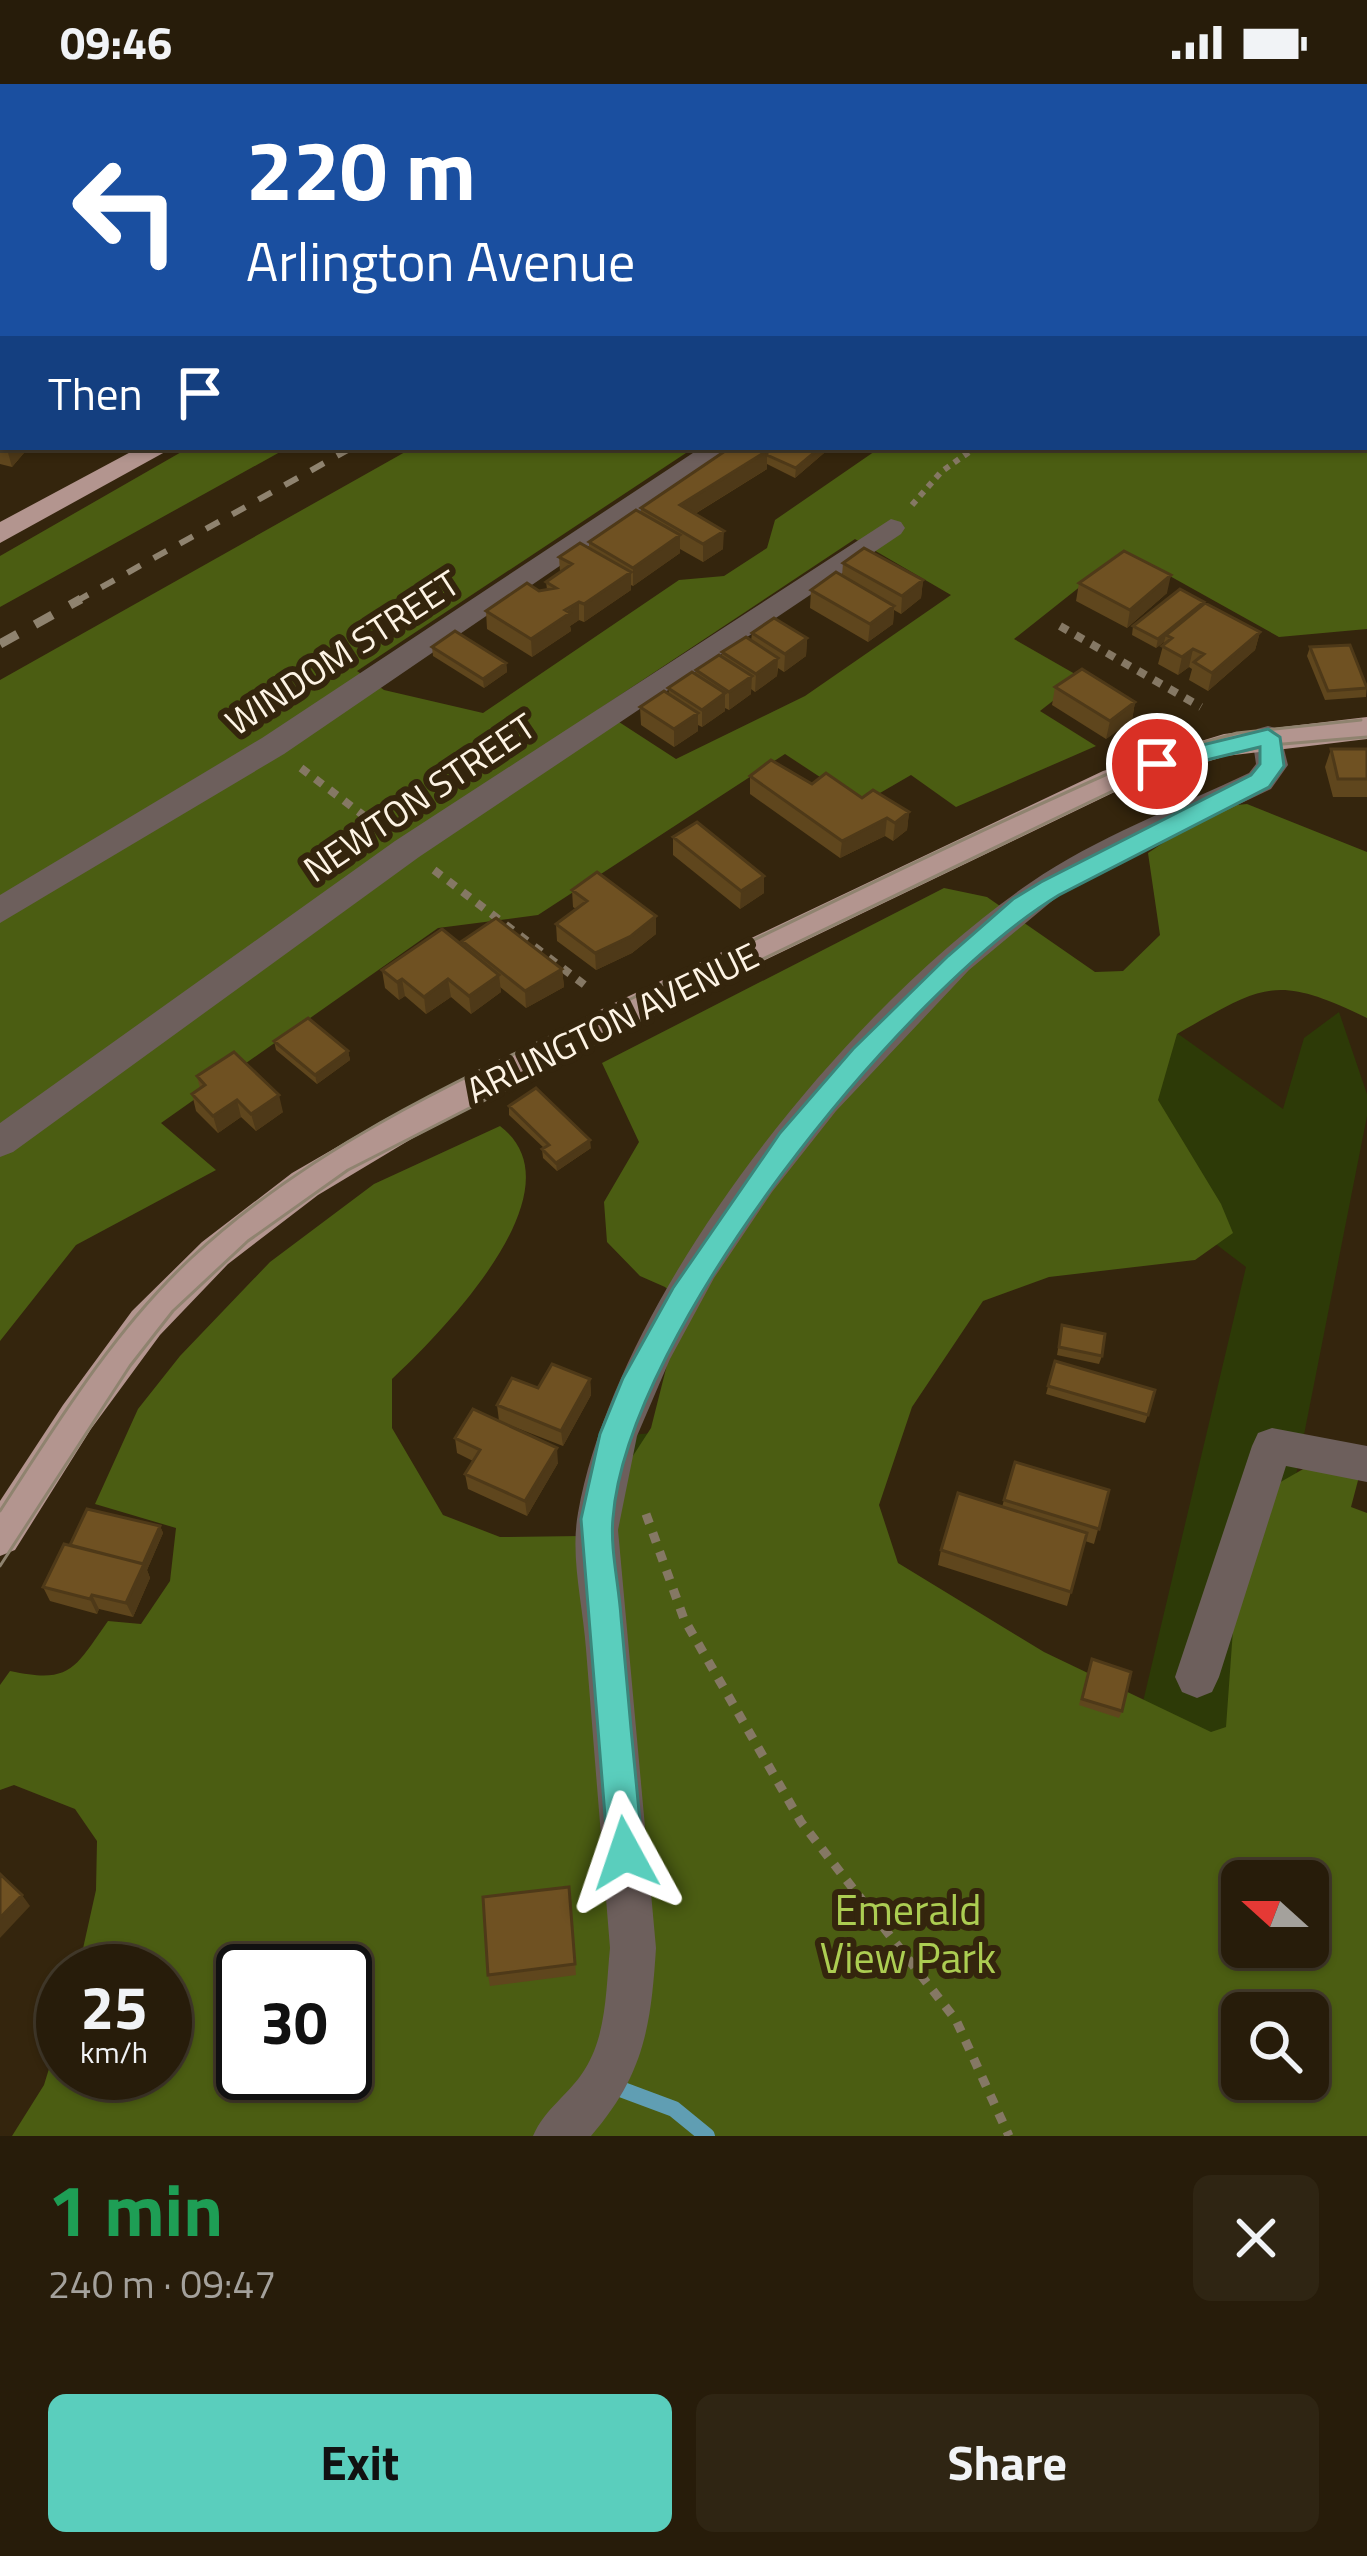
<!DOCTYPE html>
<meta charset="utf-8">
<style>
body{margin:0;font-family:"Titillium Web",sans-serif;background:#2f2513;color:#f1f3f6;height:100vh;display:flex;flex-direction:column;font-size:45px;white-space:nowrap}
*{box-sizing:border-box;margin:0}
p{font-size:39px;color:#a4a19c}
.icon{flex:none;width:66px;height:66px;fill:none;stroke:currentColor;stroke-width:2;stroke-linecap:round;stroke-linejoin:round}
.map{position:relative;height:2052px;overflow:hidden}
.drawer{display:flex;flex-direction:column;background:#271c0a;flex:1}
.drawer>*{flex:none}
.banner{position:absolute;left:0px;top:0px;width:1368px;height:366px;box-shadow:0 3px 9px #0004,0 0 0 3px #433a2b;background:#1a4fa0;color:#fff;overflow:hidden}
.needle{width:78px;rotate:291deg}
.buttons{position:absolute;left:1221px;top:1776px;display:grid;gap:24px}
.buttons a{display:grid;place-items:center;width:108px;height:108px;border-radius:18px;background:#271c0a;box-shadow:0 3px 9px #0004,0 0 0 3px #433a2b;font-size:60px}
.speed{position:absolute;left:36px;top:1860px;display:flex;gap:24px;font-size:60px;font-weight:700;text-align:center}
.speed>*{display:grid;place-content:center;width:156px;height:156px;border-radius:50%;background:#271c0a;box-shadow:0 3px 9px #0004,0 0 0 3px #433a2b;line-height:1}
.speed small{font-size:30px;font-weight:400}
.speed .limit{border:6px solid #111;border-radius:18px;background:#fff;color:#111}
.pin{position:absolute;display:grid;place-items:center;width:102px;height:102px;color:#fff;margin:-51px;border:6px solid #fff;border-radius:50%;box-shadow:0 3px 12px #0007}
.me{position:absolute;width:132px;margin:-66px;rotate:355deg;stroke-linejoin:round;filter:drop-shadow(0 0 9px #0008)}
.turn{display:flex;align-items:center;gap:42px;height:252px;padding:0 48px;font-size:54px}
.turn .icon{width:156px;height:156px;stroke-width:2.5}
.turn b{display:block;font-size:84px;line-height:102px}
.then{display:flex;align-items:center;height:114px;padding:0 48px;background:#0003;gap:24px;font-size:45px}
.round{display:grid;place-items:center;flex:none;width:126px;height:126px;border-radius:18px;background:#2f2513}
.headline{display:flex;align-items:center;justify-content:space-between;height:204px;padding:0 48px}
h1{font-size:72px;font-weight:700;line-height:90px;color:#1e9e55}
.button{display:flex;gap:24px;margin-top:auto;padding:24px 48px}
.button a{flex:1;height:138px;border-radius:18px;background:#5acebd;color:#111;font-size:48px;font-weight:700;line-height:138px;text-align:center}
.button a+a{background:#2f2513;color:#f1f3f6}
.status{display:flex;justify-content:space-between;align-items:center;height:84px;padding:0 60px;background:#271c0a;direction:ltr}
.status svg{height:33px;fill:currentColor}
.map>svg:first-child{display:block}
.green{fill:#2d3a07}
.forest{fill:#4b5d12;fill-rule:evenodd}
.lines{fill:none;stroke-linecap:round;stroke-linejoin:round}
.stream{stroke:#609eb3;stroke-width:16}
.path-far2{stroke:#857864;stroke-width:6;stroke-dasharray:6 6;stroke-linecap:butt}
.path-far1{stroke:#857864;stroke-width:8;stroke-dasharray:9 9;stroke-linecap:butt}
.path{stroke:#857864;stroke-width:9;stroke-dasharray:10 10;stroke-linecap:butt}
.minor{fill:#6d5f5c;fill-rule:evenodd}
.major{fill:#b3958f;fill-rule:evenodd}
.tram{stroke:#8f836f;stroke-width:3}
.rail-far1{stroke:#8f836f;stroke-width:6;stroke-dasharray:15 15;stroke-linecap:butt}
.rail{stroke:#8f836f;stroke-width:9;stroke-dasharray:20 20;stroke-linecap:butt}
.wall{fill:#5f461d}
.shaded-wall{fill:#4e3918}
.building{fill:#6f5122;stroke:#4e3918;stroke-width:3}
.route{fill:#5acebd;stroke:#3a867b;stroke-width:3}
.labels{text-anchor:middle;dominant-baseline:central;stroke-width:12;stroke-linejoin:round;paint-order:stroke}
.street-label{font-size:36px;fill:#fdf3e4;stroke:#34250d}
.near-park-label{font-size:42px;fill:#accd52;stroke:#34250d}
</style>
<div class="status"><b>09:46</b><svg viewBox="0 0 49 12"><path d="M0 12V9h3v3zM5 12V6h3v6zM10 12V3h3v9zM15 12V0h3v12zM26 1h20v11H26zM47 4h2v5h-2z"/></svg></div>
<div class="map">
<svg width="1367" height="2052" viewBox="0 0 1367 2052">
<rect width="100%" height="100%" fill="#34250d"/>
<path class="green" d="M1022 838 1283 1025 1304 954 1339 928 1367 1010V1032L1169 2034 604 2052 607 1353 664 1348 1110 1757 1246 1183 1101 1073Z"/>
<path class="forest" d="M1056 0H1367V545L1279 553 1125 467 1014 555 1082 594 1040 627 1096 662 956 723 911 691 861 720 785 670 538 831 438 844 161 1039 216 1086 76 1161 0 1257V596L414 363H695L357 587 384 606 483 629 679 496 724 492 767 464 775 436 881 363H1365V3H1050ZM855 455 951 511 805 612 676 675 599 625Z
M190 363H289L0 523V472Z
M1247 720 1367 768V934C1275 889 1263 901 1177 950L1158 1016 1221 1120 1233 1149 1195 1176 1049 1193 983 1217 912 1323 879 1421 898 1479 1044 1568 1211 1648 1226 1643 1235 1518 1277 1400 1305 1384 1361 1385 1351 1423 1367 1429V2052H12L44 2001 63 1939V1989H165V1887H78L96 1806 97 1757 75 1725 14 1701 0 1706V1601L10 1587C71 1600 74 1585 108 1537L141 1540 170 1497 176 1444 95 1420 138 1325 180 1272 270 1178 374 1100 500 1042C584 1105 441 1249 392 1295V1344L443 1431 500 1453 581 1452 651 1344 674 1253 691 1226 665 1203 640 1192 607 1158 604 1118 639 1058 602 979 944 804 987 813 1095 888 1123 887 1160 851 1148 769 1217 723ZM1242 1797H1308V1863H1242ZM243 1887H345V1989H243ZM1242 1929H1308V1995H1242Z"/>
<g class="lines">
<path class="stream" d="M615 2003 674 2025 707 2052"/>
<path class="path-far2" d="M878 0 885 3
M912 421 941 388 976 363"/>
<path class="path-far1" d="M1060 542 1201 623
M301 684 380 744
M434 786 586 902"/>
<path class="path" d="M646 1430 684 1535 801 1738 956 1936 1009 2052"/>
<path class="minor" d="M781 0H819L821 3H783Z
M3 88V104L0 105V89Z
M702 363H734L284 670 0 839V811L262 654Z
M891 435 901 438 905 444 901 450 419 773 13 1068 0 1073V1039L395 757Z
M1268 642 1279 645 1288 681 1271 705 1116 779 1057 813 969 886 836 1027 772 1108 714 1194 670 1275 637 1352 618 1446 656 1864C651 1942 644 1991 591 2052H533C545 2024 570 2010 585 1985 607 1950 606 1903 610 1864 602 1764 594 1665 586 1565 583 1521 570 1473 578 1429 617 1209 847 924 1030 799 1097 753 1175 724 1249 689L1256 680 1252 653 1257 645Z
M1272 1344 1367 1362V1398L1286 1382 1219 1593 1212 1608 1197 1614 1182 1608 1175 1593 1252 1362 1258 1349Z"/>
<path class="major" d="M140 363H174L0 459V438Z
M1367 633V655L1226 672 1125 703 632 940 413 1054 318 1111 228 1180 160 1251 91 1345 15 1466 0 1472V1417L63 1321 132 1227 202 1158 292 1089 387 1034 608 922 1103 687 1224 650Z"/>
<path class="tram" d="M0 1427C57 1339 114 1246 191 1174 325 1049 497 979 660 901 819 825 976 747 1137 677L1237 649 1361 636
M0 1482 130 1282 173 1227 248 1157 348 1086 742 885 1121 703 1204 675 1271 661 1367 653"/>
<path class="rail-far1" d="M970 3 975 0
M998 3 1004 0
M75 518 353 363"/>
<path class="rail" d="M0 560 81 515"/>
</g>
<path class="wall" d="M613 0H677L675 3H613Z
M3 192V219H0V195Z
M0 325 29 363 12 383 0 380Z
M731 363H831L795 394 767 380V385L695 430 723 465 703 478 680 465V469L633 502 631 501V506L584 538 579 536 570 542 571 547 532 573 487 545 486 527 547 505 546 498 560 488 559 473 589 464V458L641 429V424Z
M843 479 923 496 921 514 901 530 894 526 893 540 868 558 810 524 811 506 842 492Z
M1079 499 1167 509 1127 544 1076 517Z
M1133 542 1260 548 1255 566 1208 607 1189 596 1192 585 1189 583 1178 591 1158 580 1164 558 1156 564 1132 551Z
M752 549 807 554 806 572 784 588 778 584 777 592 755 608 751 605V610L729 626 725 624V627L702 643 698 641V647L674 663 641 641 640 623 669 609 668 604 722 573V568L751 557Z
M432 563 506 579 507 588 484 604 433 572Z
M1310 563 1367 600 1366 613 1325 616 1307 572Z
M1055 603 1135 618 1132 636 1106 655 1052 621Z
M1331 665H1367V713H1333L1325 683Z
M750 692 812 700 909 728 907 746 893 757 885 752 840 774 750 710Z
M673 753 764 792V809L740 825 673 771Z
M572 806 656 832V850L632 869 596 886 557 857 556 840 576 825 573 823Z
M462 857 562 885 564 903 526 924 500 903 501 908 471 930 451 913 426 930 405 912 399 916 385 904 382 886 463 862Z
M274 957 348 967 350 976 317 1000 276 966Z
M197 992 283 1028 256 1047 241 1033 218 1049 196 1027 192 1010 200 1004Z
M509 1022 591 1064 557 1087 543 1074 542 1065 544 1064 509 1031Z
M1062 1241 1102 1272 1099 1280 1057 1271Z
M1055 1277 1148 1331 1145 1339 1046 1310Z
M590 1295 591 1311 563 1362 499 1337 497 1321 538 1304Z
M455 1354 558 1379 527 1432 468 1405 465 1390 473 1377 457 1369Z
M1015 1378 1109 1406 1094 1460 1085 1457 1067 1522 938 1481 941 1466 1002 1423Z
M160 1442 163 1449 147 1486 150 1494 133 1533 99 1525 97 1530 50 1517 43 1503 70 1461Z
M1092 1575 1122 1627 1119 1634 1079 1621Z
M569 1803 576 1891 490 1902 488 1891Z"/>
<path class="shaded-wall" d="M6 0H49V3H3V54L0 57V5Z
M250 0H285L282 3H248Z
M9 363H29L12 383 7 365Z
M821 363H831L795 394 796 384Z
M767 367V385L680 439V421Z
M724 447 723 465 703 478V460Z
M680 451V469L633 502V484Z
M631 488V506L584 538V520Z
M1171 491 1167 509 1127 544 1130 526Z
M923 496 921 514 901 530 902 512Z
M579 518V536L570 542 571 547 532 573 531 555Z
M1204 518 1166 551 1164 558 1156 564 1158 555Z
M894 522 893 540 868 558 870 540Z
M1260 548 1255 566 1208 607 1212 589Z
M807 554 806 572 784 588 785 570Z
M1193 565 1189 583 1178 591 1182 573Z
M778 574 777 592 755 608 756 590Z
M506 579 507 588 484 604 483 595Z
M752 592 751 610 729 626V608Z
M725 609V627L702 643V626Z
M1135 618 1132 636 1106 655 1110 637Z
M698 629V647L674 663V645Z
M909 728 907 746 893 757 895 739Z
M887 734 885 752 840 774 842 757Z
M764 792V809L740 825 741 807Z
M656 832V850L632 869 596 886 595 869Z
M562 885 564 903 526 924 525 907Z
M499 891 501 908 471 930 469 912Z
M402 895 405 912 399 916 397 898Z
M448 895 451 913 426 930 424 913Z
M348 967 350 976 317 1000 315 991Z
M279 1011 283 1028 256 1047 251 1030Z
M237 1016 241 1033 218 1049 213 1032Z
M590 1056 591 1064 557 1087 556 1079Z
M590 1295 591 1311 563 1362 561 1347Z
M557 1364 558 1379 527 1432 525 1417Z
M160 1442 163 1449 147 1486 150 1494 133 1533 126 1519Z
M92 1511 99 1525 97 1530 90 1515Z
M22 1811 30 1822 0 1854V1834Z"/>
<path class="building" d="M105 0H250L248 3H102Z
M514 0H557L555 3H511Z
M580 0H603L600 3H578Z
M639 0H671L668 3H637Z
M720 0H777L775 3H718Z
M0 325H3V363H9L7 365 0 363Z
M731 363H760L767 367 680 421 724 447 703 460 641 424Z
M760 363H821L796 384 767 371V367Z
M636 426 680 451 633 484 589 458Z
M580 459 631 488 584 520 579 518 565 526 570 529 531 555 486 527 527 499 539 507 556 504 546 498 572 480 559 473Z
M864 464 923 496 902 512 843 479Z
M1124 467 1171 491 1130 526 1079 499Z
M836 488 894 522 870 540 811 506Z
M1180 505 1204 518 1158 555 1133 542Z
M1205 519 1260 548 1212 589 1194 578 1204 570 1193 565 1182 573 1162 562 1172 554 1166 551Z
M774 534 807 554 785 570 752 549Z
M455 547 506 579 483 595 432 563Z
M746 553 778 574 756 590 722 568Z
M1350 561 1367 604 1328 607 1310 563Z
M719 571 752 592 729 608 696 586Z
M1082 585 1135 618 1110 637 1055 603Z
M692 588 725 609 702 626 668 604Z
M664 607 698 629 674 645 640 623Z
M1331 665H1367V695H1338Z
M771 676 812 700 826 689 862 714 873 706 909 728 895 739 887 734 842 757 750 692Z
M697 738 764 792 741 807 673 753Z
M597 788 656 832 631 852 595 869 556 840 587 817 572 806Z
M496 834 562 885 525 907 462 857Z
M442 845 499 891 469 912 448 895 424 913 402 895 397 898 382 886Z
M308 934 348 967 315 991 274 957Z
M234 968 279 1011 251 1030 237 1016 213 1032 192 1010 205 1001 197 992Z
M536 1004 590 1056 556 1079 542 1065 549 1061 509 1022Z
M1062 1241 1105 1250 1102 1272 1059 1263Z
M1055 1277 1155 1306 1148 1331 1048 1302Z
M552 1280 590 1295 561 1347 497 1321 512 1294 538 1304Z
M473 1325 557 1364 525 1417 465 1390 480 1366 455 1354Z
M1015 1378 1109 1406 1099 1445 1004 1416Z
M958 1409 1087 1449 1071 1508 941 1466Z
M87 1425 160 1442 143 1480 70 1461Z
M64 1460 144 1480 126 1519 92 1511 90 1515 43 1503Z
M1092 1575 1131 1588 1122 1627 1082 1615Z
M0 1790 22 1811 0 1834Z
M569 1803 575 1880 488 1891 483 1813Z"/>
<path class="route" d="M1268 645 1280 653 1284 682 1269 703 1059 811C903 906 627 1249 613 1434 610 1465 619 1501 621 1533 628 1612 635 1690 643 1769L637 1781 625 1786 613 1781 608 1769 581 1435 600 1350 623 1294 673 1204 780 1049 853 965 948 872 1013 815 1041 798 1251 691 1260 680V663L1157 688 1149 685V674Z"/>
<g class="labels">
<g class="street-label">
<text transform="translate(342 568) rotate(-33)">WINDOM STREET</text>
<text transform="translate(419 713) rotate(-34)">NEWTON STREET</text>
<text transform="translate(612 938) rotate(-26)">ARLINGTON AVENUE</text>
</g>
<g class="near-park-label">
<text x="908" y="1825">Emerald<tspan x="908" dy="48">View Park</tspan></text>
</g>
</g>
</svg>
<div class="buttons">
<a><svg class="needle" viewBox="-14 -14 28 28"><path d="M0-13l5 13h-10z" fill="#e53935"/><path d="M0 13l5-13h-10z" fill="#a4a19c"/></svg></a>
<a><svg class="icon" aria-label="search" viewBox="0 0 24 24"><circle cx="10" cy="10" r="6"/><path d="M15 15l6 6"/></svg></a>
</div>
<div class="speed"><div>25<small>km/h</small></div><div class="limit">30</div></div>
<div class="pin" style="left:1157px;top:680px;background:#d93025"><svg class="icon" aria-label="arrive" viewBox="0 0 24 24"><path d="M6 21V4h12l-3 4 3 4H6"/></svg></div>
<svg class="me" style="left:625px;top:1769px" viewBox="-20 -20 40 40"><path d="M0-17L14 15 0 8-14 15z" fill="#5acebd" stroke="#fff" stroke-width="4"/></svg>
<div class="banner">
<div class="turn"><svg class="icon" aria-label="left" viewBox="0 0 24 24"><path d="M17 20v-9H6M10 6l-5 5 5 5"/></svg><div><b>220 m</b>Arlington Avenue</div></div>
<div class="then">Then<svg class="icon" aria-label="arrive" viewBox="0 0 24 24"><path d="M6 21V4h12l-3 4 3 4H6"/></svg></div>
</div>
</div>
<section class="drawer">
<div class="headline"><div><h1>1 min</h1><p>240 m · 09:47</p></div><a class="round"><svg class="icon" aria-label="close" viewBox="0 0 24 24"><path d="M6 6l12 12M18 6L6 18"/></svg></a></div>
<div class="button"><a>Exit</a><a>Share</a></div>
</section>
